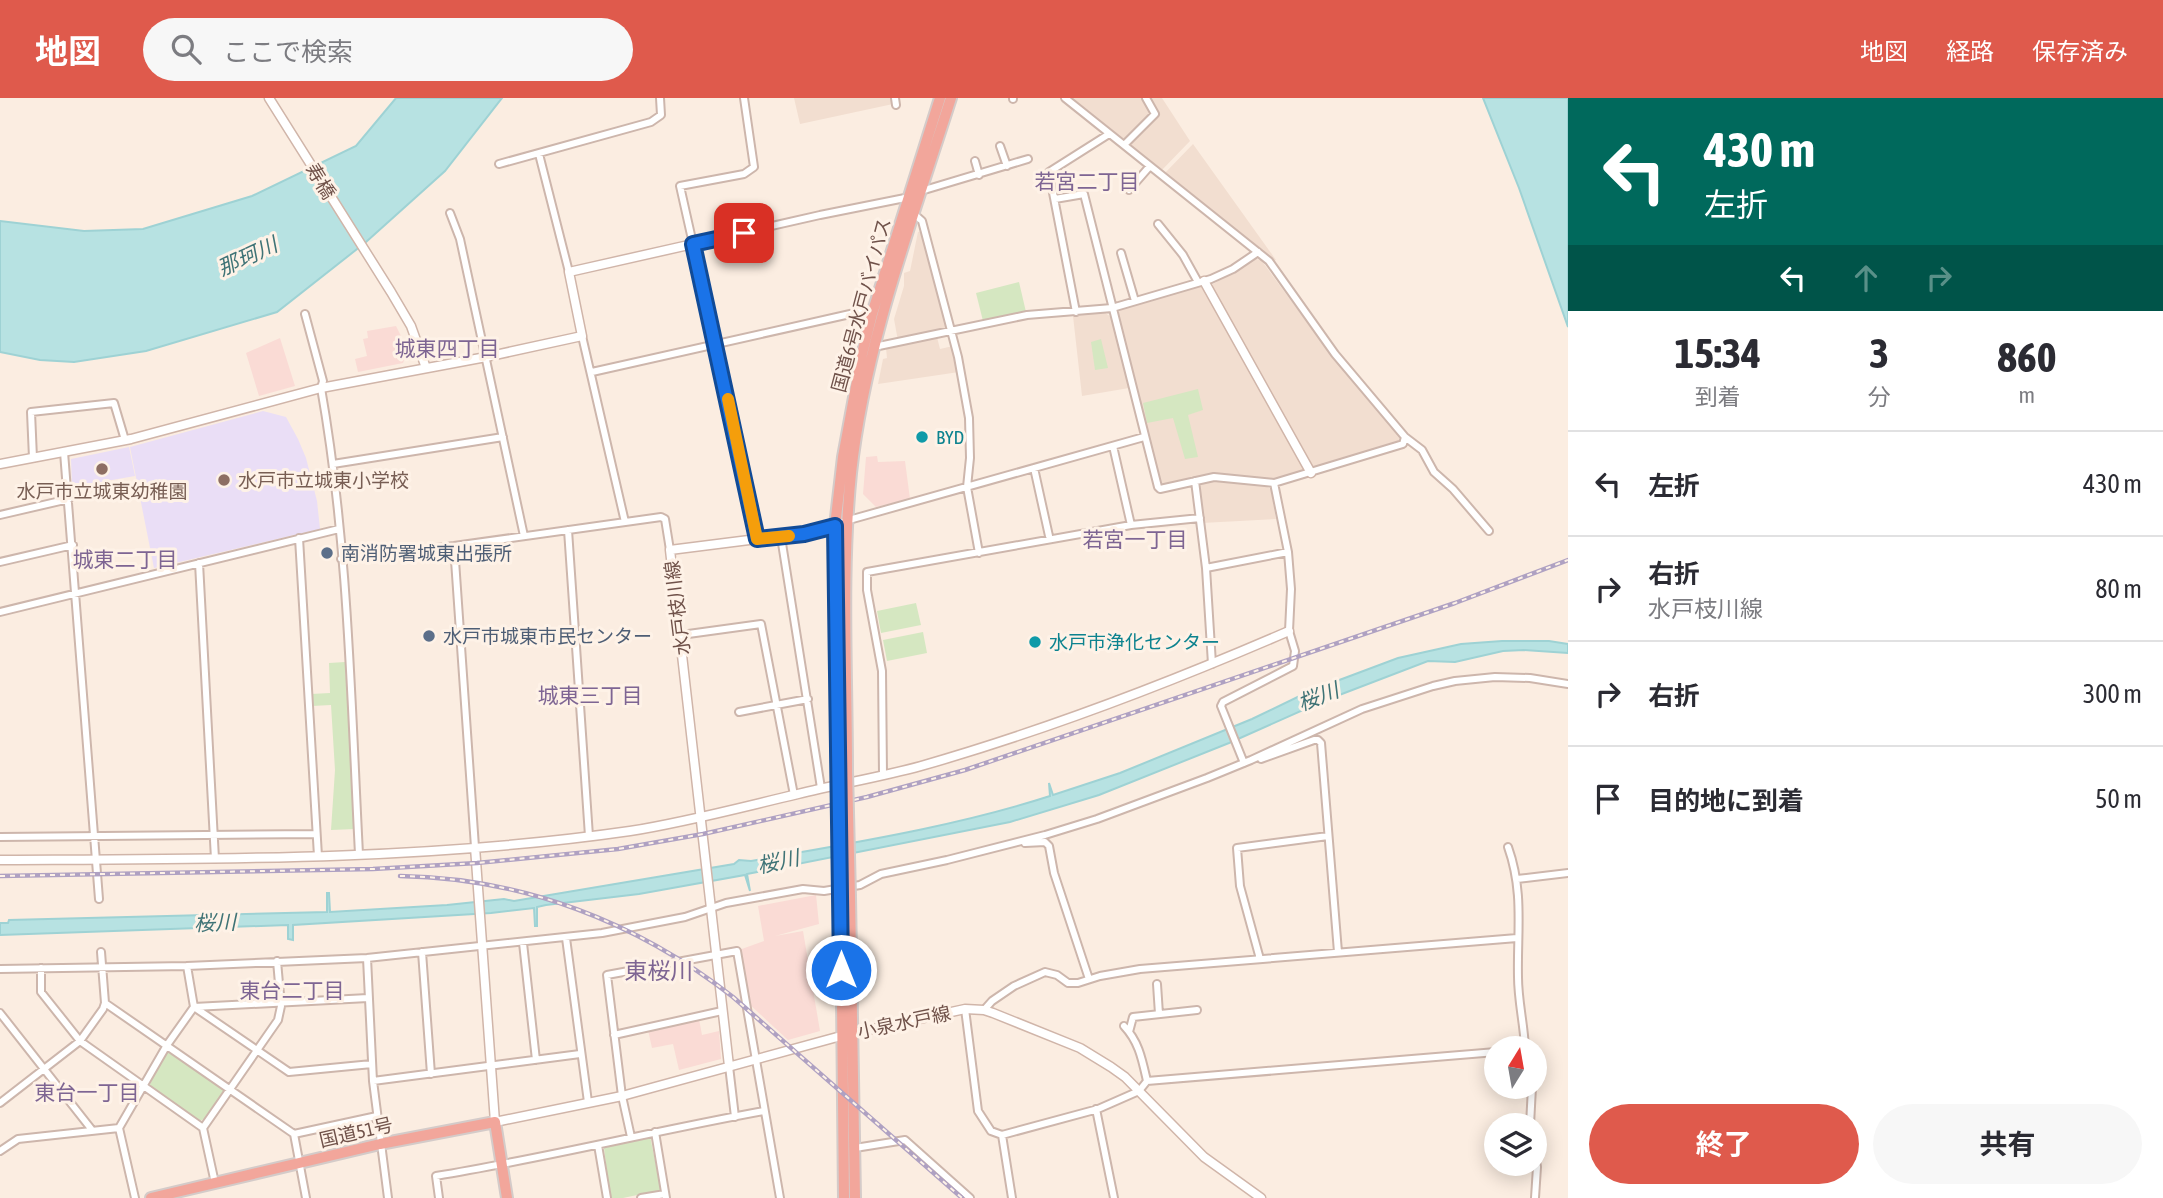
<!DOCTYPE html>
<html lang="ja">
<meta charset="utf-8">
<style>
body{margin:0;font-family:"Asap Condensed","Noto Sans JP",sans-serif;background:#f7f7f7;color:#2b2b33;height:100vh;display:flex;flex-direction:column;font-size:26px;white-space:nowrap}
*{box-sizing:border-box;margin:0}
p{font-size:23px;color:#7c7c81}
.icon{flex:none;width:38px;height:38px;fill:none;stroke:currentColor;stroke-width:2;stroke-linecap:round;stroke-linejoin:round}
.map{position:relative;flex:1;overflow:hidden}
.details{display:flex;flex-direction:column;background:#fff;width:595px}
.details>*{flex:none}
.guide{background:#00695c;color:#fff;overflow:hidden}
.needle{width:46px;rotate:11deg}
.fabs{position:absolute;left:1484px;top:938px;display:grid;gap:14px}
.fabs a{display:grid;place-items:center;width:63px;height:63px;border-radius:50%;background:#fff;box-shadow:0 4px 18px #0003;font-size:35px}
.pin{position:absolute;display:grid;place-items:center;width:60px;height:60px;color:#fff;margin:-30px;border-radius:14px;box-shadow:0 4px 10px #0006}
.me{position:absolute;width:77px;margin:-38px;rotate:0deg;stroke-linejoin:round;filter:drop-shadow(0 0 5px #0008)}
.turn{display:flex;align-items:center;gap:24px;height:147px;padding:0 21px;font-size:32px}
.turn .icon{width:91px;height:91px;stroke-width:2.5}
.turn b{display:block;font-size:49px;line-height:60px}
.lanes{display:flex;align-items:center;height:66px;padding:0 21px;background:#0003;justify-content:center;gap:35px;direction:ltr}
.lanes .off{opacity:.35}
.eta{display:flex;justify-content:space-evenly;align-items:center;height:119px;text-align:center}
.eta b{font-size:42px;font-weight:700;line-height:49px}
.button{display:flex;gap:14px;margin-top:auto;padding:14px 21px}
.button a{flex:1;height:80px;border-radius:42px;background:#df5a4c;color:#fff;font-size:28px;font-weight:700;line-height:80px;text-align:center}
.button a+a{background:#f7f7f7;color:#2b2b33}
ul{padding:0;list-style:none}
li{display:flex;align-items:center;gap:21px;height:105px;padding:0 21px;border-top:2px solid #e1e1e2}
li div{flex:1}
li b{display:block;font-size:26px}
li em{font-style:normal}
header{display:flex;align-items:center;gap:42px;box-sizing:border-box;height:98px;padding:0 35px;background:#df5a4c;color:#fff}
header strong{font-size:33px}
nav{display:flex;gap:38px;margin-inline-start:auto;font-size:24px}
.search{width:490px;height:63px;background:#f7f7f7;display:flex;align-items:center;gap:18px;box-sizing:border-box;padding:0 24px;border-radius:38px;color:#7c7c81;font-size:26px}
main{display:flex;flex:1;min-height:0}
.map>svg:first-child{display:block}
.residential{fill:#f2ded0}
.commercial{fill:#fadbd5}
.education{fill:#eadef6}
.green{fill:#d5e7c1}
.water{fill:#b7e2e2;stroke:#9ed2d4;stroke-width:2}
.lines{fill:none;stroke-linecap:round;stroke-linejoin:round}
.street-casing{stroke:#cdb6ac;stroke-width:10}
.secondary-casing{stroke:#d0b5a9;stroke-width:11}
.highway-casing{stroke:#d4cbc9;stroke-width:14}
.street{stroke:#fff;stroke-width:6}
.secondary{stroke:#fff;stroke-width:8}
.highway{stroke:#f2a69b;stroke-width:10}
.rail-casing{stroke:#afa1c2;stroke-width:4.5}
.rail{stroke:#fef2e7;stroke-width:2;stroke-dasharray:5;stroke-linecap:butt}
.highway-bridge-casing{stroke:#d4cbc9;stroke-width:14;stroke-linecap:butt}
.highway-bridge{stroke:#f2a69b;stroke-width:10}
.route-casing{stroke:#114b97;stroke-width:18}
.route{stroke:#1a73e8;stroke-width:12}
.slow{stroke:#f59e0b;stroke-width:12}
.culture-dot{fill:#0f9aa8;stroke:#fef2e7;stroke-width:2.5}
.education-dot{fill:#8d6e63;stroke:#fef2e7;stroke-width:2.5}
.service-dot{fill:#5c6f8a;stroke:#fef2e7;stroke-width:2.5}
.labels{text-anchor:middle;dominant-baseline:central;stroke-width:6;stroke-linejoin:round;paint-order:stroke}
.street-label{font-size:19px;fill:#70524a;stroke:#fef2e7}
.culture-label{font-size:19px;fill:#0d838f;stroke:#fef2e7;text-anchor:start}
.education-label{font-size:19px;fill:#785e54;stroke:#fef2e7;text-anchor:start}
.service-label{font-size:19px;fill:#4e5e75;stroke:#fef2e7;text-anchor:start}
.neighbourhood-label{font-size:21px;fill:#7e6593;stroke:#fef2e7}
.water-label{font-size:21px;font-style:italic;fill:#3f7376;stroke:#fef2e7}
.quarter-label{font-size:23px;fill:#7e6593;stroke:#fef2e7}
</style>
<header>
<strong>地図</strong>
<div class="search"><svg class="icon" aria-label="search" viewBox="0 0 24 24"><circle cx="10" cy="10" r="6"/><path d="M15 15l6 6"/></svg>ここで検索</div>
<nav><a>地図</a><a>経路</a><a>保存済み</a></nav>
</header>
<main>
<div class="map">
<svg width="1568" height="1100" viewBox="0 0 1568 1100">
<rect width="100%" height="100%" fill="#fbede1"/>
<path class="residential" d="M794 0H892L893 6 800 26Z
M1069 0H1162L1190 43 1161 73Z
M1193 46 1276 162 1273 163 1164 76Z
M923 133 949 230 948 233 898 243 894 221 904 188V175L910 173 918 134Z
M1256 161 1261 162 1332 258 1400 339 1398 345 1316 371 1311 369 1212 189 1213 186Z
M1197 188 1204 190 1304 368 1303 372 1273 382 1217 377 1164 386 1158 383 1117 214 1119 210Z
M1104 214 1111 219 1129 290 1082 298 1073 218Z
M937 239 940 251 953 248 959 274 878 286 883 261 887 260 886 250Z
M1212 383 1265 388 1271 391 1276 421 1202 425 1197 387Z"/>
<path class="commercial" d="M396 228 408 252 403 265 358 274 355 261 367 258 363 241 368 240 367 233Z
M280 240 295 288 259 298 246 255Z
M877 358 878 364 905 363 910 401 876 409 863 396 866 359Z
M816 797 819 826 775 838 803 833 820 933 788 942 748 905 739 852 764 843 758 808Z
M699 921 702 937 719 933 721 961 679 972 673 946 652 950 648 932Z"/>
<path class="education" d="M263 313 286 319 298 341 306 360 317 403 320 431 154 470 130 349Z
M129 349 135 378 72 389 71 361Z"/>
<path class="green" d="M1019 184 1026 214 983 223 976 195Z
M1101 241 1108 270 1095 272 1091 244Z
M1198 291 1203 312 1188 317 1198 359 1185 361 1173 320 1147 325 1143 305Z
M916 505 921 527 881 535 877 513Z
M923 534 927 555 887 563 883 542Z
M345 564 355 731 331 732 335 672 331 607 312 608 311 596 330 595 329 565Z
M166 955H169L225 992 204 1021 200 1023 149 988Z
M650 1038 661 1092 623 1100H610L604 1050Z"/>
<path class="water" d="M396 0H502L445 73 366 144 277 214 146 253 74 264 40 262 0 254V123L84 133 143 131 252 98 356 48Z
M1483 0H1568V229L1519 90Z
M1502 543H1549L1568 546V555L1524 552 1503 553 1455 564 1428 563 1321 604 1229 645 1099 697 1010 724 747 776 750 793 745 777 639 796 546 807 537 809V828H535L534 810 491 815 293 827V842L288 841V827L0 837V825H8L9 822 327 814V795H329L330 814 447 807 504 801 514 803 734 766 739 762 751 763C851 745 954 729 1050 698L1049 685 1053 697 1120 675 1252 621 1310 593 1398 560 1461 546Z"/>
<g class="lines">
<defs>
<path id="street" d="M744 0 754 69 744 76 680 88 693 146 820 117 910 99
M895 0 896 7
M1013 0V1
M1124 47 1155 16 1146 0
M1000 48 1007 68
M539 56 569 174
M975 63 979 77
M499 66 651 24 661 17 660 0
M1129 92 1150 68
M921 93 1028 61
M1055 101 1084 96 1158 389 1160 391 1214 379 1274 385 1403 346 1405 339 1335 256 1269 163 1065 0
M450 115 460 141 524 438
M914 116 922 123 958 259 969 320 970 360 967 389 979 455
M1158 126 1183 157 1198 184
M1121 155 1135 203
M1076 214 1049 74 1109 36
M305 216 323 283 321 290C348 442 351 602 359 756
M582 238 625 424
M874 249 1027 217 1112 210 1211 181 1233 171 1258 154
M592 274 859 214 872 216
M1405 339 1422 352 1434 374 1453 391 1489 433
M1113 348 1131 427
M64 354 99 801
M33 360 31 314 114 305 125 342
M333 366 503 339
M1034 370 1049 438
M1195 383 1206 470 1212 566
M0 417 69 401
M568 432 589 738
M781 439 821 690
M299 440 318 758
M757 441 812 435 849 422 1144 339
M454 448 475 749
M341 461 454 448 661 419 665 421 670 452
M0 464 73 447
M199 465 215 761
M1206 470 1288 454
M0 514 339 431
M681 537 761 526 794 697
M739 614 808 601
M1261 661 1314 642H1318L1321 645 1338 854
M1244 665 1221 608 1223 604 1293 568 1295 553 1289 533 1291 491 1288 454 1274 385
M883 677 882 573 867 492V474L1131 427 1200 420
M0 739 316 736
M1025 745 1045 744 1049 748 1054 775 1089 881
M1508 749C1524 794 1517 833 1518 879 1518 903 1524 926 1525 950
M1517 781 1568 775
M566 840 588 1004
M523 845 536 962
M101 854 105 905 294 1036 306 1100
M422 854 431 976
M367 860 373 983 388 1100
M1260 861 1240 788 1237 750 1328 738
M187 868 194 909 289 974 372 966
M41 870V894L80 943 203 1030 215 1085
M0 871 187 868 367 860 602 835 685 819 726 805 803 791 824 793 860 787 881 776 947 762 1045 737 1097 721 1207 680 1251 662 1362 611 1433 588 1455 583 1495 579 1530 580 1568 586
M1157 886 1159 916
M965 911 978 1013 991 1033 1002 1037 1098 1011 1139 993 1147 983C1142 961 1139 944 1124 928
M984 912 992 903 1014 888 1045 874 1057 877 1068 885H1078L1100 878 1140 871 1517 840
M0 915 92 1032
M1129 934 1133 919 1197 912
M614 937 722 913
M729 968 735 1019
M373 983 580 956
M1147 983 1496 954
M0 1005 80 943 103 911 105 905
M1096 1011 1114 1100
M1530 1027 1532 989
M203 1030 278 922 281 908 277 863
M655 1034 666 1100
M294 1036 377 1018
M1002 1037 1012 1100
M631 1039 622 998 607 877 737 853 780 1100
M598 1047 607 1100
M855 1050 905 1042 970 1100
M0 1053 18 1041 119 1030
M135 1100 119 1030 167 947 194 909 368 900
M439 1100 436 1078C546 1060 654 1033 764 1013
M641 1100 665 1096
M1535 1100 1537 1069 1535 1056"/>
<path id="secondary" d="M269 0 391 194 411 228 426 270
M1204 183 1311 375
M0 366 131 341 321 290 486 259 582 238 569 174 693 146 757 441 670 452 729 968
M475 749 495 1024 622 998 841 938 965 911 984 912 993 915 1080 950 1111 969 1125 979 1204 1059 1261 1100
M0 762C210 761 422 763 630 733 687 724 742 709 798 696 839 686 881 679 921 668 1047 632 1169 585 1289 533"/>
<path id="highway" d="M847 673C847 574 841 474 851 375 865 246 912 123 951 0
M838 676 835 428 843 359 862 256 872 216 940 0
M850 799 855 1100
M841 801 844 1100
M151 1100 380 1046 495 1024 507 1100"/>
</defs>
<use href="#street" class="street-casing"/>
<use href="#secondary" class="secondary-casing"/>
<use href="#highway" class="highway-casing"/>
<use href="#street" class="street"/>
<use href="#secondary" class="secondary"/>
<use href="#highway" class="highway"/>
<defs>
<path id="rail" d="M0 778 373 771 477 765 618 751 703 736 867 699 965 672 1455 505 1568 462
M400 778C523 780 637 824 733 899L962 1100"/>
</defs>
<use href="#rail" class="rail-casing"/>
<use href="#rail" class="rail"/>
<defs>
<path id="highway-bridge" d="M847 673 850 799
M838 676 841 801"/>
</defs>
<use href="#highway-bridge" class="highway-bridge-casing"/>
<use href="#highway-bridge" class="highway-bridge"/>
</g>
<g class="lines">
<defs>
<path id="route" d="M744 135 693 146 757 441 804 436 835 428 841 872"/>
</defs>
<use href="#route" class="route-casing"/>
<use href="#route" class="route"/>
<path class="slow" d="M728 301 757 441 789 438"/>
</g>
<g class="culture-dot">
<circle cx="922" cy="339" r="7"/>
<circle cx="1035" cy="544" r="7"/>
</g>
<g class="education-dot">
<circle cx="102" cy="371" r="7"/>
<circle cx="224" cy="382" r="7"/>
</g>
<g class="service-dot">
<circle cx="327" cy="455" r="7"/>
<circle cx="429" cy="538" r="7"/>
</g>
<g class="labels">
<g class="street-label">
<text transform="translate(321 83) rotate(58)">寿橋</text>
<text transform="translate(861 207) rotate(-75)">国道6号水戸バイパス</text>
<text transform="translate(677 510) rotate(-97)">水戸枝川線</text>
<text transform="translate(904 924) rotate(-12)">小泉水戸線</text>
<text transform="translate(356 1034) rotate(-13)">国道51号</text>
</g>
<g class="culture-label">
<text x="936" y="339">BYD</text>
<text x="1049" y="544">水戸市浄化センター</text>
</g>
<g class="education-label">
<text x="238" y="382">水戸市立城東小学校</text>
<text x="102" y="393" text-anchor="middle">水戸市立城東幼稚園</text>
</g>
<g class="service-label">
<text x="341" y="455">南消防署城東出張所</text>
<text x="443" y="538">水戸市城東市民センター</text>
</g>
<g class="neighbourhood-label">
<text x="1087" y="83">若宮二丁目</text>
<text x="447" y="250">城東四丁目</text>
<text x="1135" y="441">若宮一丁目</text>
<text x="125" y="461">城東二丁目</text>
<text x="590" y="597">城東三丁目</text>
<text x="292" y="892">東台二丁目</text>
<text x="87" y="994">東台一丁目</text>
</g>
<g class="water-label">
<text transform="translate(247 158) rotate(-25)">那珂川</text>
<text transform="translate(1318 598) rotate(-21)">桜川</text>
<text transform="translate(778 763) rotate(-12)">桜川</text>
<text transform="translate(215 824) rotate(-2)">桜川</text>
</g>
<g class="quarter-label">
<text x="659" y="873">東桜川</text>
</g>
</g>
</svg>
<div class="fabs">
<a><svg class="needle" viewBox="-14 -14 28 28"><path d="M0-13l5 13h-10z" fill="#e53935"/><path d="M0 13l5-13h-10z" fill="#7c7c81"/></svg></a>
<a><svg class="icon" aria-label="layers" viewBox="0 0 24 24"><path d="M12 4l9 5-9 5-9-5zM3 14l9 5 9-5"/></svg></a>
</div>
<div class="pin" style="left:744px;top:135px;background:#d93025"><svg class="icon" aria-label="arrive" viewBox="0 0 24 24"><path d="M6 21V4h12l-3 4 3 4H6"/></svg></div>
<svg class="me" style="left:841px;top:872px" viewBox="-20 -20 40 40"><circle r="17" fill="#1a73e8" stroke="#fff" stroke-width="3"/><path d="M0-11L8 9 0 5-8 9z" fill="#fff"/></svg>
</div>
<section class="details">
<div class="guide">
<div class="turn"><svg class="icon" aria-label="left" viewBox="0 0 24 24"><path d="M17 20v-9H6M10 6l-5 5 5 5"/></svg><div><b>430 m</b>左折</div></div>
<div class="lanes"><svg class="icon" aria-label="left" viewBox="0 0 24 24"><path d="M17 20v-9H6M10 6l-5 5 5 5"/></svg><svg class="icon off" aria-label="ahead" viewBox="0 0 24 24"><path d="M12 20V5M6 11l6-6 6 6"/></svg><svg class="icon off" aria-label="right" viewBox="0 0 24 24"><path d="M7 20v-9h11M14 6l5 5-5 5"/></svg></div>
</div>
<div class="eta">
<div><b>15:34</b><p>到着</p></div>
<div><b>3</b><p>分</p></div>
<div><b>860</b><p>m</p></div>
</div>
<ul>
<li><svg class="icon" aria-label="left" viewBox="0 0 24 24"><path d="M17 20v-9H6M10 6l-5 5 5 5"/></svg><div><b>左折</b></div><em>430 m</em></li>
<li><svg class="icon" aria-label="right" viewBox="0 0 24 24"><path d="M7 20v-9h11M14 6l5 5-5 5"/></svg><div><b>右折</b><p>水戸枝川線</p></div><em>80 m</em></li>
<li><svg class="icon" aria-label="right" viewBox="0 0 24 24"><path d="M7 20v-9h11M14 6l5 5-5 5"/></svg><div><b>右折</b></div><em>300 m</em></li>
<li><svg class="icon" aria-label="arrive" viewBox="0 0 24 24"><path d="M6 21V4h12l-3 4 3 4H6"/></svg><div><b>目的地に到着</b></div><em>50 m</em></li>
</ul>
<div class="button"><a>終了</a><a>共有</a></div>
</section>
</main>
